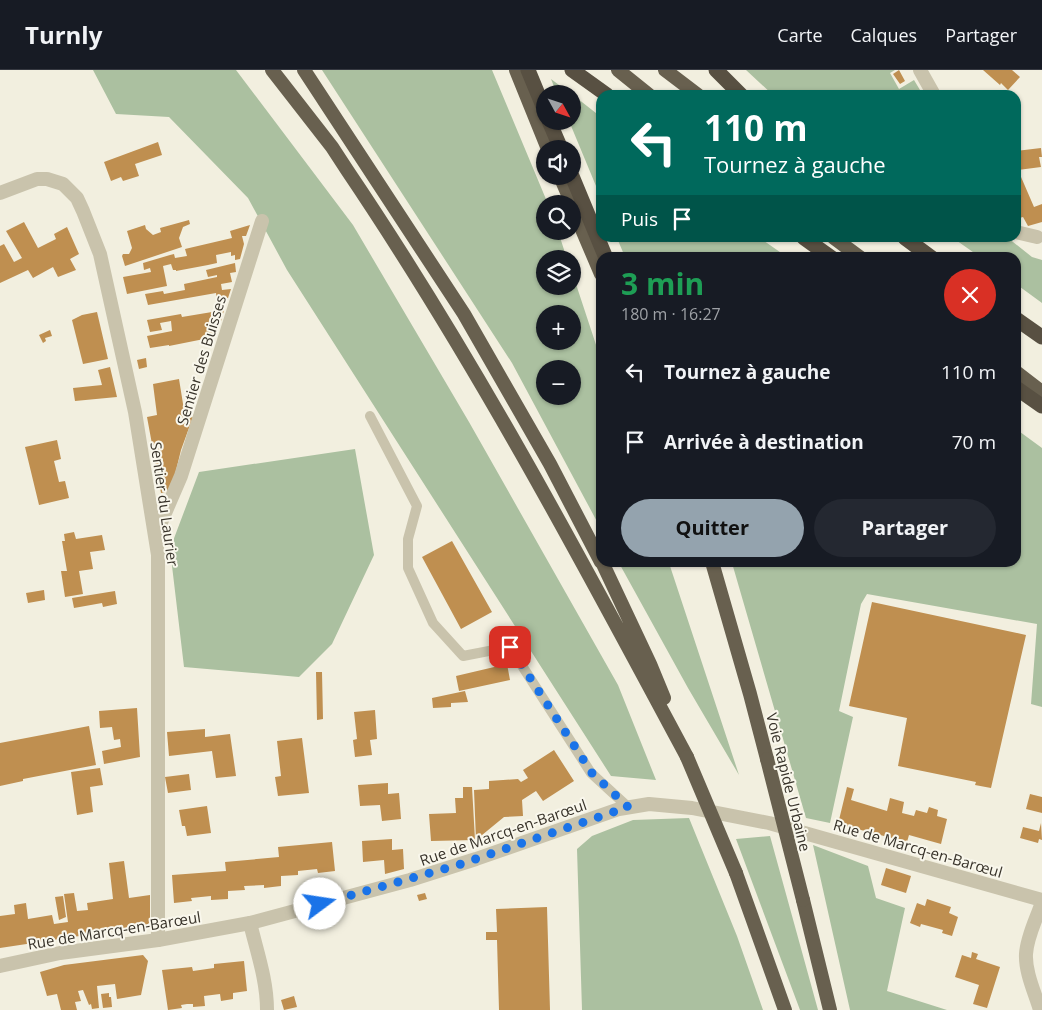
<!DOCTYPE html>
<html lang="fr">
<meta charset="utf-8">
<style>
body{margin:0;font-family:"Open Sans",sans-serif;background:#242831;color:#f1f3f6;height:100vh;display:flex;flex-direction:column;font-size:19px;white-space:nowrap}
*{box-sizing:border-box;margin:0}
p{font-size:16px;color:#9ea1a6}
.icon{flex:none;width:28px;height:28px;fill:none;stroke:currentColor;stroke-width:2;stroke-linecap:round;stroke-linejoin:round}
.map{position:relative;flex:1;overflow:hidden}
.panel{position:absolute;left:596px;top:182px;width:425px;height:315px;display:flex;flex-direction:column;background:#171b24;border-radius:15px;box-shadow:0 1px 4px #0004}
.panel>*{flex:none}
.top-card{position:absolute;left:596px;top:20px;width:425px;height:152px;border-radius:15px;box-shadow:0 1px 4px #0004;background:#00695c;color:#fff;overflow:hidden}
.needle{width:32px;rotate:130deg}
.buttons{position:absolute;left:536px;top:15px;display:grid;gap:10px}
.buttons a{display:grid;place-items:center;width:45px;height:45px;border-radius:50%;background:#171b24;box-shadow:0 1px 4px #0004;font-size:25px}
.pin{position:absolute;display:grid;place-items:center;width:42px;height:42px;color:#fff;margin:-21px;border-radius:10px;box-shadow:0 2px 8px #0006}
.me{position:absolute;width:55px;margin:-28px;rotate:76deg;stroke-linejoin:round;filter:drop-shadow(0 0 4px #0008)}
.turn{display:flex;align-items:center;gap:18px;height:105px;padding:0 25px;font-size:22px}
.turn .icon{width:65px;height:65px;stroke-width:2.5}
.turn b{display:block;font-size:35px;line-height:42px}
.then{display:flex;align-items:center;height:48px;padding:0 25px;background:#0003;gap:10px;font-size:19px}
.round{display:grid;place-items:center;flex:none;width:52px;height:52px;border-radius:26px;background:#242831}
.summary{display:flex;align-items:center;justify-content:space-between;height:85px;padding:0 25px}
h1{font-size:30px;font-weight:700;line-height:38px;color:#1e9e55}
.cta{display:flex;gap:10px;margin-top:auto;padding:10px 25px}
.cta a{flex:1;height:58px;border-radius:30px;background:#94a3ae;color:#111;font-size:20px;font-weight:700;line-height:58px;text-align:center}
.cta a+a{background:#242831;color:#f1f3f6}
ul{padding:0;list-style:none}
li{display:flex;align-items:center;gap:15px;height:70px;padding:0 25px}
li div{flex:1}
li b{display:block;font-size:19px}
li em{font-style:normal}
header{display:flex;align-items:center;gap:30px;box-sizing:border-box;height:70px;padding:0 25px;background:#171b24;border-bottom:1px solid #363941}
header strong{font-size:24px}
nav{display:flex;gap:28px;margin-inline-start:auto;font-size:18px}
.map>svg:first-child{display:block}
.green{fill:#abc0a0;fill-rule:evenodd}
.building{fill:#bf8f50}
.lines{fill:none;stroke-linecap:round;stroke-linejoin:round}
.service{stroke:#c9c3ac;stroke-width:10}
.minor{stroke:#c9c3ac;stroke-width:14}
.tertiary{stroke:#c9c3ac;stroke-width:14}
.trunk{stroke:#68604f;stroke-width:14}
.motorway{stroke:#585042;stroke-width:15}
.trunk-bridge{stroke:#68604f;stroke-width:14}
.route{stroke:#1a73e8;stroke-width:9;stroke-dasharray:0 16.2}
.labels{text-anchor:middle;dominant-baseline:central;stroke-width:4;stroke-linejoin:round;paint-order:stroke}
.street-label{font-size:15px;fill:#38332a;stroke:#f9f7ec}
</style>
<header>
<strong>Turnly</strong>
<nav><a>Carte</a><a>Calques</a><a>Partager</a></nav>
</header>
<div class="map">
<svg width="1042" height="940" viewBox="0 0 1042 940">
<rect width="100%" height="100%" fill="#f2efdf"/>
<path class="green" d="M93 0H236L353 155 469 352 618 615 656 710 611 706 287 200 248 128 169 47 116 44Z
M322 0H492L548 134H545V161H558L567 189H545V216H572L573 205 601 290V459L512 293ZM545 244H572V271H545ZM545 299H572V326H545Z
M746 0H895L890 3 899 19 914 10 923 25H773Z
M551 9 571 24H557Z
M573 25 601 47V128L569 51H572Z
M617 168H760L787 187H625Z
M953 168H1008L1032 187 1042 190V233L1016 214V188L980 187Z
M1016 359 1042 378V637L1031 634 1037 554 867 524 861 534 839 641 853 647 830 753 806 748 732 493 1016 492Z
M355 379 374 485 332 574 299 607 184 597 170 479 199 402Z
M619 493H669L739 705 688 618Z
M689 748 737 866 763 940H582L577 779 592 766 633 750Z
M770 766 818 940H800L736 769Z
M813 775 868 796 876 828 905 838 887 921 947 940H850Z"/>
<path class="building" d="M899 0 905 11 900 14 893 4Z
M983 0H1012L1020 7 1008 20 1001 13 1000 15Z
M158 72 162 85 135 94 139 106 123 111 121 107 111 111 104 92Z
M1041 78 1042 87H1039L1041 97 1018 100 1034 137 1042 134V152L1028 156 1023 147 1016 149V81Z
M189 150 190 154 183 157 179 168 182 177 125 196 122 186 123 184H129L132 178 127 161 145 155 146 159 153 165 161 162 160 158Z
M24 152 38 178 56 169 54 164 67 157 79 184 70 189 76 200 58 207 53 197 33 208 28 200 0 213V176L4 174 14 192 22 188 6 161Z
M250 155 246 166H242L244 174 240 189 235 190V185L231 186V182L216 185 217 193 208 195 176 201V200H173L171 194 163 196 167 216 127 224 123 207 151 202 150 198 144 200 143 193 170 185 174 184 175 188 187 186 185 179 232 168 230 161Z
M235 193 236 202 230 203 232 212 221 214 222 220 231 219 228 228 217 230 216 223 148 235 145 224 163 221 164 224 185 220 184 214 217 207V205L208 207 206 200Z
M224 240 221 251 215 253 216 260 213 261 214 267 169 276V275L150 278 147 266 172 261 171 251 160 253 162 260 150 262 147 250 181 244 182 247Z
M97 242 108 289 83 294 72 250 82 245Z
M50 260 52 266 45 268 46 271 43 273 39 265Z
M146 288 147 297 139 299 137 290Z
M110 297 117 327 75 331 73 318 102 315 98 300Z
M179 309 184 340H183L184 349 193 347 181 380 171 421 161 423 147 347 157 345 153 314Z
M57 370 61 389 54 391 59 412 65 411 69 428 39 435 25 377Z
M74 462 76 469 102 465 105 480 90 482 93 499 79 501 83 524 65 527 61 501H67L62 471H65L64 464Z
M452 471 492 542 461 559 422 487Z
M44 520 45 530 28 533 26 523Z
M115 521 117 534 103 537 102 533 74 538 72 528Z
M872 532 1026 565 991 718 975 715 976 712 898 696 907 648 849 636Z
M507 594 510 610 459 621 456 606Z
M316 602H322L323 649 317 650Z
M465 621 468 632 451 633V637L433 638 432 628Z
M137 638 140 687 104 694 102 681 121 677 120 669 114 670 112 657 100 658 99 641Z
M375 640 377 669 370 670 372 685 355 687 353 670 357 669 354 642Z
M89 656 96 695 23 709V711L0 716V673Z
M205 659V667L230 664 236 706 216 708 212 681 169 686 167 662Z
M302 668 309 723 278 726 275 707 281 706 277 671Z
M554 680 574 711 543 731 536 721 522 730 523 746 504 747 476 770 474 720 489 719V711L518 709 521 712 528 708 523 700Z
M100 698 103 715 90 717 93 742 77 745 71 702Z
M189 704 191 720 168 723 165 707Z
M388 713V724L399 723 401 749 382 751 380 735 360 736 358 715Z
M463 717H472L475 770 431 771 429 744 456 743 455 728H463Z
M847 717 854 719 851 730 887 741 890 728 904 732 902 743 914 746 916 740 927 743 929 737 938 740 937 746 947 749 941 774 909 765 907 772 838 754Z
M1030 724 1042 727V743L1026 739Z
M207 736 211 763 187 766 185 756H182L179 740Z
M1041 753 1042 770 1039 769 1038 773 1020 768 1023 757 1039 761Z
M392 769V780L403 779 404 799 385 804 384 790 363 792 362 771Z
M332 772 335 801 318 803 317 799 298 801V805L281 806V816L264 818V815L244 816 245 820 228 821V829L211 830V826L191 828 192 831 174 833 172 805 226 801 225 792 279 787 278 777Z
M124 791 129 828 150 825V852L146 856 0 878V846L15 844 14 835 26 833 28 849 52 845 54 854 68 852 64 824 74 823 77 841 88 840 87 833 113 829 109 793Z
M886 798 911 806 906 823 881 815Z
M425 823 427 829 419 831 417 825Z
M63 826 66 847 59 850 55 827Z
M927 829 951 837 949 843 958 847 952 866 942 863 943 860 921 854 920 857 910 853 917 833 925 836Z
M547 837 550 940H499L497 870H486V862H497L496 839Z
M972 882 978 884 976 889 1000 897 987 938 973 934 979 915 955 907 962 885 971 888Z
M143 885 148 891 141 925 117 929 115 914 97 916 99 938 92 939 91 934 89 935 83 920 78 921 81 931 75 932 77 940H61L57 924 47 926 40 902 64 895Z
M244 891 247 921 233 923V929L221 931 220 924 204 926 205 936 193 937V934H187L181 935 182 938 168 940 162 900 192 897 193 901 214 898V894Z
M109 923V927H111L112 937 103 938 101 924Z
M294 926 297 937 284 940 281 930Z"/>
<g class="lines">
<path class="service" d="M370 346 417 436 408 469V498L433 553 463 586 510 577 591 703 628 737"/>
<path class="minor" d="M920 0 934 25
M0 123 37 109H47L63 114 77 128 83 141 100 184 135 342 158 485V870
M1016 162 1037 167
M156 464 181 406 262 151
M250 853C257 882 267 910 267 940
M1040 940C1035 923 1025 902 1026 884 1027 866 1037 848 1042 832"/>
<path class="tertiary" d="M0 896 60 883 158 870 250 853 410 810 476 789 619 739 649 734 692 738 769 753 1042 830"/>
<path class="trunk" d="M272 0 332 77 347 100C474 288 580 487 687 687
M304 0 464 244 550 394 601 492
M516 0 548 79
M618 0 649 25
M665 0 698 25
M560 106 572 134
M572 136 601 204
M834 168 861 188
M1016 302 1042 322
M602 492 650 594 664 628
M712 492 750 624 767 689
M736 803 785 940
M803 830 830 940"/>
<path class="motorway" d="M528 0 545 41
M572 0 607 25
M716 0 741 25
M549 51 561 79
M572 106 606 188
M804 168 832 188
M905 168 932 188
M1016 249 1042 267
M1016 318 1042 336"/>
<path class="trunk-bridge" d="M687 687 736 803
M767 689 803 830"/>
</g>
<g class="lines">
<path class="route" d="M320 834 458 795 628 737 592 703 510 577"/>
</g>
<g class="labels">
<g class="street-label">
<text transform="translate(201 290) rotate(-73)">Sentier des Buisses</text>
<text transform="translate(165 434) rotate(82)">Sentier du Laurier</text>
<text transform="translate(789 712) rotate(76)">Voie Rapide Urbaine</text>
<text transform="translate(503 762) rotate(-19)">Rue de Marcq-en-Barœul</text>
<text transform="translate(918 778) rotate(16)">Rue de Marcq-en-Barœul</text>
<text transform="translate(114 860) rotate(-9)">Rue de Marcq-en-Barœul</text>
</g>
</g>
</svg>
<div class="buttons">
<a><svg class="needle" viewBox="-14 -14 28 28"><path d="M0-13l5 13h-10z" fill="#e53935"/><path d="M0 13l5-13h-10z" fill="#9ea1a6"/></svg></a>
<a><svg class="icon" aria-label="sound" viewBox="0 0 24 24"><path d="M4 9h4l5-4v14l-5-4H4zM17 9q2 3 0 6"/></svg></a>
<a><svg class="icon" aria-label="search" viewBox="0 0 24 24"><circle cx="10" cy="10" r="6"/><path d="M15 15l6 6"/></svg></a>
<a><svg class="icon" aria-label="layers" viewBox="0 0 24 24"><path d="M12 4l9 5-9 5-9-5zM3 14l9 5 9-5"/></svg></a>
<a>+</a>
<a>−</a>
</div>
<div class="pin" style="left:510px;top:577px;background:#d93025"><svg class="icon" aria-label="arrive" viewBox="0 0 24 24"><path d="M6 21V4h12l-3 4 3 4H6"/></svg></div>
<svg class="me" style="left:320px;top:834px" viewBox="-20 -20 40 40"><circle r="19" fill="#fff"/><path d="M0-13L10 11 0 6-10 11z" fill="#1a73e8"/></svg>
<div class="top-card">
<div class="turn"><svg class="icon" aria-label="left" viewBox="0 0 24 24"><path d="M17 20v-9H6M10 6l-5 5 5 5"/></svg><div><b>110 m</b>Tournez à gauche</div></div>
<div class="then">Puis<svg class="icon" aria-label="arrive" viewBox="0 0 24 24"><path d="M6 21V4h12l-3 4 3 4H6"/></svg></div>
</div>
<section class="panel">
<div class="summary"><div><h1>3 min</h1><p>180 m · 16:27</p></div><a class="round" style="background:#d93025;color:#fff"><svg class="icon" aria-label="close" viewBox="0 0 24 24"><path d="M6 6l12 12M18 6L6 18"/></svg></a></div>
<ul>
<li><svg class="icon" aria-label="left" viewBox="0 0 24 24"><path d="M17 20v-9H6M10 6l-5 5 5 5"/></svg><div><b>Tournez à gauche</b></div><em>110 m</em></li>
<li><svg class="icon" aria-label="arrive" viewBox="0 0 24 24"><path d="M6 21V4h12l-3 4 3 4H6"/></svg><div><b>Arrivée à destination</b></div><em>70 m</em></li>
</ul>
<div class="cta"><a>Quitter</a><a>Partager</a></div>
</section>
</div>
